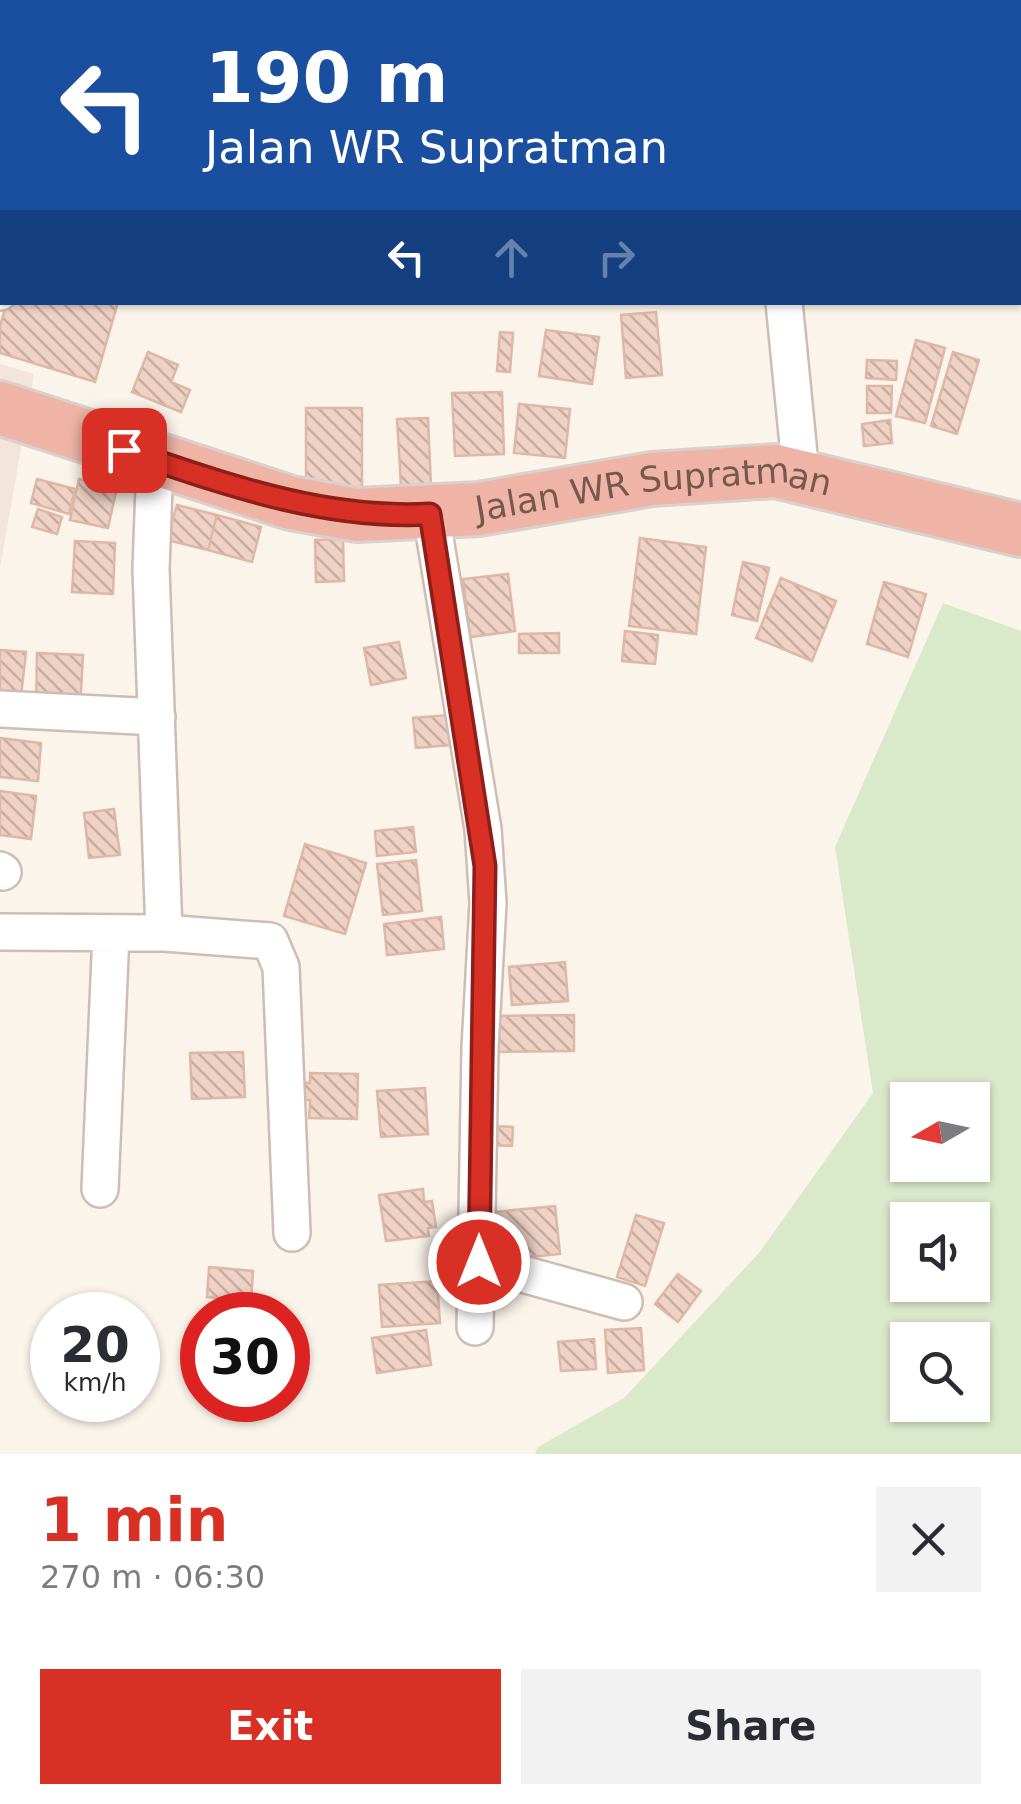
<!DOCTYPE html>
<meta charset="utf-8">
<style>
body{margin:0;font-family:"DejaVu Sans",sans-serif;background:#f2f2f3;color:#2b2b33;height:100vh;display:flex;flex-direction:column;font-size:38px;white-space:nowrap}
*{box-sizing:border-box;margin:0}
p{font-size:32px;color:#7c7c81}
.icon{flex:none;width:55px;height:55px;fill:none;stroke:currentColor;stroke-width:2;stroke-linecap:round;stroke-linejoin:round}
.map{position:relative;height:1454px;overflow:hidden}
.details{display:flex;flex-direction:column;background:#fff;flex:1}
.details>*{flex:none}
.hud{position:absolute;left:0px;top:0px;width:1022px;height:305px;box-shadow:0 2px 8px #0004;background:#1a4fa0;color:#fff;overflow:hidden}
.needle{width:65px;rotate:261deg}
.buttons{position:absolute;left:890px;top:1082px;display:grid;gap:20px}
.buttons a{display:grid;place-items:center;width:100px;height:100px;border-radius:0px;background:#fff;box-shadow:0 2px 8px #0004;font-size:50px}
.speed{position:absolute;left:30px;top:1292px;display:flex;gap:20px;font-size:50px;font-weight:700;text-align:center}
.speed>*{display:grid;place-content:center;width:130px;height:130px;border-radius:50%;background:#fff;box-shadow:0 2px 8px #0004;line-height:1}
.speed small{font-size:25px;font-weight:400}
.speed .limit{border:15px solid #d22;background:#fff;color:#111}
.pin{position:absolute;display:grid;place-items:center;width:85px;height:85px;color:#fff;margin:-42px;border-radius:20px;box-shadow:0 5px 15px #0006}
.me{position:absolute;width:110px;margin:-55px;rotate:0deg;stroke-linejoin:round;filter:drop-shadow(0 0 8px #0008)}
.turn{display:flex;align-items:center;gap:35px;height:210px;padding:0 40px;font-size:45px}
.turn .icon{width:130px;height:130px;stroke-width:2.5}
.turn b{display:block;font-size:70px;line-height:85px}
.lanes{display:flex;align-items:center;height:95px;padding:0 40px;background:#0003;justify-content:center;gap:50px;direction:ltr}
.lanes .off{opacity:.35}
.round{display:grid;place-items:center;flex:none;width:105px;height:105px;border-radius:0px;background:#f2f2f3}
.summary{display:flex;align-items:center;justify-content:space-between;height:170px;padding:0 40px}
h1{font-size:60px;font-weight:600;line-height:75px;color:#d93025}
.button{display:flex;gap:20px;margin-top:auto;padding:20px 40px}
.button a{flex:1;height:115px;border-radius:0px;background:#d93025;color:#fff;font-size:40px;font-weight:600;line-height:115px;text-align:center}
.button a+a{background:#f2f2f3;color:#2b2b33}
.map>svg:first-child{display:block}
.residential{fill:#f3e5da}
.green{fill:#d9e9ca;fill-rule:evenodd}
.building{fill:url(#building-back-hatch);stroke:#e0b7a6;stroke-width:2.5}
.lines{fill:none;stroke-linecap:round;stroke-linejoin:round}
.minor-casing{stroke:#cfbdb3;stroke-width:40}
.highway-casing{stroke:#d8d1ce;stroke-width:58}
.minor{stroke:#fff;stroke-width:35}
.highway{stroke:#f0b4a7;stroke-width:52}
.route-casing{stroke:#8d1f18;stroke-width:25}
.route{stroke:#d93025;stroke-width:18}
.labels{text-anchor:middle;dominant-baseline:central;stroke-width:10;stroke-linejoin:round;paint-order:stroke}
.street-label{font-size:35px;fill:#75594f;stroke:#fef8f2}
</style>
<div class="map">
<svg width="1021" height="1454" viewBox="0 0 1021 1454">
<defs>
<pattern id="building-back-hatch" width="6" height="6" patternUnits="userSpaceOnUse" patternTransform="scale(2.5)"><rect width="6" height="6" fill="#efd2c5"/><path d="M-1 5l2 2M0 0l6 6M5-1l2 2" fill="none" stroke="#c6ada2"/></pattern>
</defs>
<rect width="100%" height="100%" fill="#fbf4eb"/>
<path class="residential" d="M0 364 34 374 0 568Z"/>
<path class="green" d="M943 603 1021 631V1454H535L538 1447 624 1398 759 1253 873 1093 835 847ZM908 1100H972V1165H908ZM908 1220H972V1285H908ZM908 1340H972V1405H908Z"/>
<path class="building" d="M7 302H118L95 382 0 353V326Z
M656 312 662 375 626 378 621 315Z
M546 330 599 337 592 384 539 376Z
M500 332 513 333 510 372 497 371Z
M916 340 945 348 925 423 896 416Z
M148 352 178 365 171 382 190 390 181 412 132 392Z
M953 352 979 360 957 434 931 426Z
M867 360 897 361 896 380 866 378Z
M867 386H892L891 413H867Z
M502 392 504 454 455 456 452 393Z
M519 404 570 409 565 458 514 453Z
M306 408H362V497H306Z
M428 418 431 485 401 486 397 419Z
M890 420 892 443 864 446 862 424Z
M37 479 75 489 69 514 31 503Z
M79 479 117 487 108 528 70 520Z
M177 505 217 515 208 550 167 540Z
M38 509 62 517 57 534 32 527Z
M217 515 261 527 252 562 208 550Z
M640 538 706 547 696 634 629 626Z
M343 539 344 581 316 582 315 540Z
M75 541 115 543 113 594 72 592Z
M743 562 769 568 757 621 732 615Z
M508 574 515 631 470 637 463 579Z
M781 578 836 601 812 661 756 638Z
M884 582 926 594 908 657 867 644Z
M625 631 658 635 655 664 622 661Z
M559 633V653H519V634Z
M399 642 406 678 371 685 364 648Z
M0 650 26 652 21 696 0 695Z
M37 653 83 655 80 710 36 708Z
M448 715 451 745 416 748 413 718Z
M0 738 41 743 38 781 0 777Z
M0 791 36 796 31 839 0 835Z
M114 809 120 855 89 858 84 813Z
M413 827 416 852 377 856 375 831Z
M305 844 366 863 345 934 284 916Z
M416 860 422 911 383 915 377 864Z
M441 917 444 949 387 955 384 924Z
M565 962 568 1001 512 1005 509 967Z
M574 1015V1051L497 1052 496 1016Z
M243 1052 245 1097 192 1099 190 1053Z
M310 1073 358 1074 357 1119 309 1118 310 1100H299V1082L310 1083Z
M425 1088 428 1134 381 1137 377 1091Z
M492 1126 513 1127 512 1146 491 1145Z
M423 1189 424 1202 432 1201 436 1227 428 1228 429 1236 386 1241 379 1195Z
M555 1206 560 1254 500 1260 494 1212Z
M636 1215 664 1223 645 1286 617 1277Z
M209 1267 253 1271 251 1301 207 1297Z
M678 1274 701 1291 678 1322 655 1304Z
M437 1281 440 1323 382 1327 379 1285Z
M641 1328 644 1370 608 1373 605 1330Z
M426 1330 431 1365 377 1373 372 1338Z
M594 1339 596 1369 561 1371 558 1342Z"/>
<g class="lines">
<defs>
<path id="minor" d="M725 0 726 2
M0 292 2 286
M784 302 801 475
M155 460 151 569 164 933
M431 514 483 829 488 903 480 1048 475 1327
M0 709 157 717
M0 870 3 872
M0 932 164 933 270 941 281 967 292 1233
M100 1189 111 933
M479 1262 624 1302"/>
<g id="highway">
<path id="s1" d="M0 408 291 503 357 515 479 509 652 479 776 471 1021 530"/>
</g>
</defs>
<use href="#minor" class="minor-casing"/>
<use href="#highway" class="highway-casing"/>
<use href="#minor" class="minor"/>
<use href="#highway" class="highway"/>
</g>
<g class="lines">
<defs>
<path id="route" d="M124 450C225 484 323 520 430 514L485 866 479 1262"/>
</defs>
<use href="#route" class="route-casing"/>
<use href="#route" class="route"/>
</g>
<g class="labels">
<g class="street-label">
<text stroke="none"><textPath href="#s1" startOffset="672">Jalan WR Supratman</textPath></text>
</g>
</g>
</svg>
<div class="buttons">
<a><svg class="needle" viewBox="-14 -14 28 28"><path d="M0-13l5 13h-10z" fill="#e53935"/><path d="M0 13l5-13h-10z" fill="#7c7c81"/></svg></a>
<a><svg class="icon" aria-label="sound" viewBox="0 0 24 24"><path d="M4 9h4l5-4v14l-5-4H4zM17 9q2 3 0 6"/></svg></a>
<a><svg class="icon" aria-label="search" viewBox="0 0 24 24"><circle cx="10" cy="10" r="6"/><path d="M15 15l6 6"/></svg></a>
</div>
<div class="speed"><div>20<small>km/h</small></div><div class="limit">30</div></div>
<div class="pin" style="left:124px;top:450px;background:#d93025"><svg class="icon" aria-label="arrive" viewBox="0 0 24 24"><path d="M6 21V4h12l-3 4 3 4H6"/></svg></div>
<svg class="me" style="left:479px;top:1262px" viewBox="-20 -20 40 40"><circle r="17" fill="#d93025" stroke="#fff" stroke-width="3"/><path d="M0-11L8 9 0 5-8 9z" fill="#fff"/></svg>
<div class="hud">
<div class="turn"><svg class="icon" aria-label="left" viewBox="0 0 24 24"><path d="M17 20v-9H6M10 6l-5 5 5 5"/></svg><div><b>190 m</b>Jalan WR Supratman</div></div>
<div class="lanes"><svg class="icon" aria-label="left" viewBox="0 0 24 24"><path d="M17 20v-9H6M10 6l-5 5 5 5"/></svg><svg class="icon off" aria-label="ahead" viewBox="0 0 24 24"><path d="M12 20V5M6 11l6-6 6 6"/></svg><svg class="icon off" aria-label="right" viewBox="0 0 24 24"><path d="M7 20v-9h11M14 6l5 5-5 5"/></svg></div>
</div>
</div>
<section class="details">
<div class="summary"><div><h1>1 min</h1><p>270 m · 06:30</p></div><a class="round"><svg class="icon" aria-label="close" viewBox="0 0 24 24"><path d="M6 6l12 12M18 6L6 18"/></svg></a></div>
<div class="button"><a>Exit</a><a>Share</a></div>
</section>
